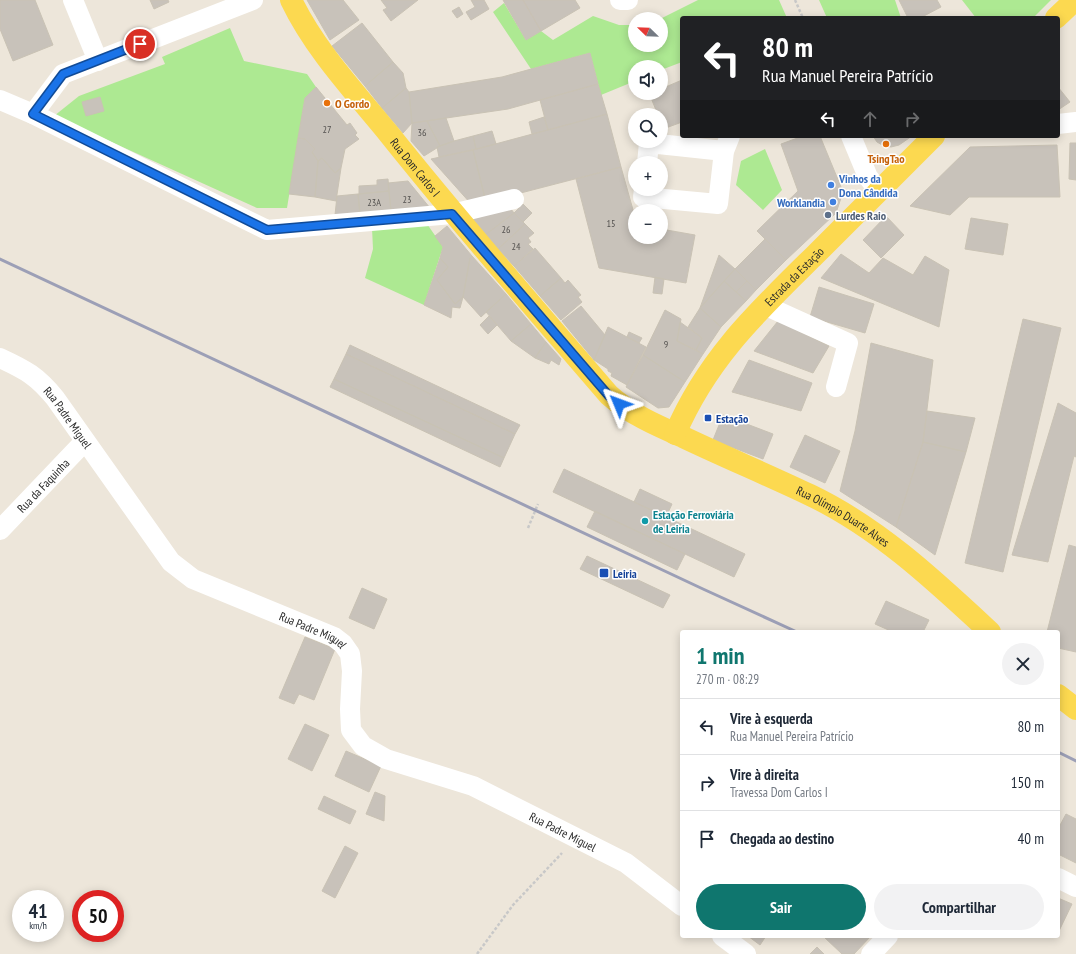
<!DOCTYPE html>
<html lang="pt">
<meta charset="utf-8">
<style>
body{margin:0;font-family:"PT Sans Narrow",sans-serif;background:#f2f2f3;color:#1f2937;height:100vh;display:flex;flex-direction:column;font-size:15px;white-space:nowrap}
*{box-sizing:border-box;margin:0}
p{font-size:13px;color:#747a83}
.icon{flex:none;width:22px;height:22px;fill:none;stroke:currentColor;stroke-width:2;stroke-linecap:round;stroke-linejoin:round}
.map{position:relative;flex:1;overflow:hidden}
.sheet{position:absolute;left:680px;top:630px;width:380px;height:308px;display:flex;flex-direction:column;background:#fff;border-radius:4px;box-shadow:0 2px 10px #0003}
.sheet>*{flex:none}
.banner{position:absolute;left:680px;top:16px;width:380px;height:122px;border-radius:4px;box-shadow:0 2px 10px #0003;background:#202124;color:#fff;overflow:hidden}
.needle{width:26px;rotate:293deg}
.buttons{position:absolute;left:628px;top:12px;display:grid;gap:8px}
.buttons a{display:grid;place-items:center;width:40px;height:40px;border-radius:50%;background:#fff;box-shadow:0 2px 10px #0003;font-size:20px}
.speed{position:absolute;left:12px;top:890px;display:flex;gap:8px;font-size:20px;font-weight:700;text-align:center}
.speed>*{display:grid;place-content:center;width:52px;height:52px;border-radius:50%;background:#fff;box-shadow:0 2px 10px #0003;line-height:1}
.speed small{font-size:10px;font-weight:400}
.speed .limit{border:6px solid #d22;background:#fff;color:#111}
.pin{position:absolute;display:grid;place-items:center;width:34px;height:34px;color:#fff;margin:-17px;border:2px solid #fff;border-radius:50%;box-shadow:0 1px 4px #0007}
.me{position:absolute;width:44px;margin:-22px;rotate:314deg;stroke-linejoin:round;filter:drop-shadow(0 0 3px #0008)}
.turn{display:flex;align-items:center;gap:14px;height:84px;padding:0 16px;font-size:18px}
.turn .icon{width:52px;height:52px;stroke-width:2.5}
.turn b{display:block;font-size:28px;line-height:34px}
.lanes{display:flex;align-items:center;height:38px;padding:0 16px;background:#0003;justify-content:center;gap:20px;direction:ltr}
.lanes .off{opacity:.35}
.round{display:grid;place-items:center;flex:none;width:42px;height:42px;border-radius:21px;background:#f2f2f3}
.summary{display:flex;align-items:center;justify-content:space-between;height:68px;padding:0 16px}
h1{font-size:24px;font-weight:800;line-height:30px;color:#0f766e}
.primary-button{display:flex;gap:8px;margin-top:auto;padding:8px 16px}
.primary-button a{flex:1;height:46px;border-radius:24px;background:#0f766e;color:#fff;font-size:16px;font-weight:800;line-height:46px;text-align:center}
.primary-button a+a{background:#f2f2f3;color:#1f2937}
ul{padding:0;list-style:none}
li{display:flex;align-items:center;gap:12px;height:56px;padding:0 16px;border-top:1px solid #e0e1e3}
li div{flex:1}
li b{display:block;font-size:15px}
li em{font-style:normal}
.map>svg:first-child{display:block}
.green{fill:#ade992}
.building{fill:#c8c2ba;stroke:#c9c2b4}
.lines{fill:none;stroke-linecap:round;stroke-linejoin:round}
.path{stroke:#c8c8c8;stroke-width:2.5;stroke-dasharray:3 2;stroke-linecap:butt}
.minor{stroke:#fff;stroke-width:20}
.major{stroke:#fcd950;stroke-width:22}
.rail{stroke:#9c9fb6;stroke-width:3}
.route-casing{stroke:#114b97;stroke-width:10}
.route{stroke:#1a73e8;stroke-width:7}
.food-dot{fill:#e8710a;stroke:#fff;stroke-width:1.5}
.shop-dot{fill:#3f7fe0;stroke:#fff;stroke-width:1.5}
.service-dot{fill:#5c6f8a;stroke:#fff;stroke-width:1.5}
.transit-dot{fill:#1a4fb4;stroke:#fff;stroke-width:1.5}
.culture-dot{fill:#0f9aa8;stroke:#fff;stroke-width:1.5}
.labels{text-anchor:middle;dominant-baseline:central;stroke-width:3;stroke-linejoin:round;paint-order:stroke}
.number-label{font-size:10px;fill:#52504e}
.food-label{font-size:12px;font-weight:bold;fill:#c56008;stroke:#fff;text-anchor:start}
.street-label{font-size:12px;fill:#2a2a2a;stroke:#fff}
.shop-label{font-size:12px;font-weight:bold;fill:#366cbe;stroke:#fff;text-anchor:start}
.service-label{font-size:12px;font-weight:bold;fill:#4e5e75;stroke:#fff;text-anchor:start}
.transit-label{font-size:12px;font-weight:bold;fill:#164399;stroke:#fff;text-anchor:start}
.culture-label{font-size:12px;font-weight:bold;fill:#0d838f;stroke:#fff;text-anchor:start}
</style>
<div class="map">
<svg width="1076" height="954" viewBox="0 0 1076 954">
<rect width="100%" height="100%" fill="#ede6da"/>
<path class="green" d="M698 0H779L787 18H682V62L661 70V67H635V81L601 95 590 53 531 69 493 12 504 3 526 40 541 31 553 40 593 16 619 25H635V45H661L660 19Z
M819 0H895L901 18H827Z
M962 0H1051L1033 18H976Z
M230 28 244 61 307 74 316 87 305 98 287 208H257L54 116 79 96 165 64 162 57Z
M765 149 782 190 763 210 736 185 741 161Z
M425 221 443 247 424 305 365 278 373 249 372 228Z"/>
<path class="building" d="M0 0H35L53 45 13 61 0 29Z
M150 0H168L169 2 154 9Z
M307 0H343L359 20 330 40Z
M381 0H418L391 21 383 10 387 8Z
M471 0H484L489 9 471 20 466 12 475 7Z
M503 0H523L541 31 526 40Z
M523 0H575L580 8 541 31Z
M899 0H937L941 7 920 18H908Z
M459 7 463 14 457 18 452 11Z
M362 23 393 62 365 86 332 46Z
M590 53 598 84 508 109 412 123 409 92 502 77Z
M393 62 403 73 406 88 382 108 365 86Z
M682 80V122L663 129 661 115H658L649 93H661V89Z
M598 84 607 114 548 130 540 100Z
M316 87 347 125 350 123 357 133 355 135 359 139 345 149 341 168 335 173 322 158 318 161 312 152 315 149 305 139 298 138 305 98Z
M1058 87 1070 102 1058 110Z
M406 88 409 92 412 123 403 133 382 108Z
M100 97 104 111 86 116 82 102Z
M607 114 621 167 486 202 473 150Z
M544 117 548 130 532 134 529 122Z
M446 118 454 141 440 146 427 121Z
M427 121 440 146 424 156 411 141 412 123Z
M492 131 496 144 476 149 473 136Z
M473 136 476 149 439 157 437 147 454 141Z
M803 136H820L841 187 842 195 836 213 786 260 757 231 798 191 781 144Z
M873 136H912L899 145 891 147 884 146 877 142Z
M298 138 305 139 315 149 312 152 318 161 315 197 289 194Z
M1070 143H1076V180L1069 179Z
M1057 145 1060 197H969L950 215 910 206 970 147Z
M473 150 486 202 472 205 431 159Z
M322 158 335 173 341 168 336 201 315 197 318 161Z
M621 167 635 217V237H661V229L695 235 686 283 599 268 576 179Z
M388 179 389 191 359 194V186L377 185V180Z
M408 181 430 208 391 211 388 183Z
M389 191 391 211 360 214 358 194Z
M358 194 360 214 335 215 337 196Z
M523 204 532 213 523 222 514 213Z
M508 205 514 213 485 235 467 215Z
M514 213 525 224 498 249 485 235Z
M886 216 904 235 881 258 863 240Z
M971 218 1008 224 1003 255 965 249Z
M525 224 534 233 528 238 531 242 528 244 533 249 514 266 498 249Z
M447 226 472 256 470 258 463 297 455 304 437 280 448 267 440 258 443 247 435 236Z
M765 239 786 260 756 290 735 269Z
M535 248 561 278 540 296 514 266Z
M841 254 869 273 883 258 913 275 925 256 949 270 939 327 821 278Z
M719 255 735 269 700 308Z
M472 256 506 294 481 317 463 297 470 258Z
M440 258 448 267 437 280 455 304 463 297 460 308 452 307 451 318 424 305Z
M735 269 747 281 736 292 724 281Z
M655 277 664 279 662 294 653 293Z
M561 278 565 283 568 280 581 295 578 297 582 302 561 320 540 296Z
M724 281 746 301 721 327 700 308Z
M747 281 756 290 746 301 736 292Z
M819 287 874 304 865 333 810 317Z
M506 294 531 324 511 341 486 312Z
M581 306 605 335 594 360 562 321Z
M700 308 721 327 703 354 696 350 702 338 688 327Z
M665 310 681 319 677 341 703 354 685 382 643 355Z
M489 316 497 325 488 334 480 325Z
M1023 319 1061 328 1003 572 965 563Z
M778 321 829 346 813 373 754 351Z
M680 322 702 338 696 350 677 341Z
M531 324 546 342 535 358 511 341Z
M608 327 646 347 627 385 611 376 612 373 608 371V369L594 360Z
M629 332 642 338 639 343 627 337Z
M546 342 561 359 559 365 551 360 549 364 535 358Z
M871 343 933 360 923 442 896 527 840 491 855 431Z
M350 345 520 425 515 434 346 354Z
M346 354 515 434 504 458 334 379Z
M643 355 685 382 669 407 658 408 626 387Z
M749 360 812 383 801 411 732 392Z
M334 379 504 458 500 467 330 387Z
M1058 403 1076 413V457L1074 456 1048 562 1012 555Z
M927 411 975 418 966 452 923 442Z
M723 415 773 434 763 459 713 440Z
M805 435 840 451 825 483 790 467Z
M923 442 966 452 935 555 896 527Z
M564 469 745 554 734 577 553 492Z
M640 489 672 504 666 517 634 502Z
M595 511 685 554 677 570 587 527Z
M1069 545 1076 547V652L1058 648V632H1047Z
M587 556 670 595 663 608 580 569Z
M362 588 387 599 374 629 349 618Z
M886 601 929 620 923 632H893L875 624Z
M305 637 335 649 314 700 299 694 294 704 279 698Z
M305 724 329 735 312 771 288 759Z
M346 751 381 766 369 792 335 776Z
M375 792 385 796 384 821 366 814Z
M324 796 356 811 350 824 318 809Z
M1066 814 1076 819V863L1058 854V829Z
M345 846 358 853 335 898 322 891Z
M1058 898 1072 904 1058 933Z
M748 936H766L760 945Z
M826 936H871L854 954H842L824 937Z
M817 947 824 954H810Z"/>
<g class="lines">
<path class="path" d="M795 0 803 18
M528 528 538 504
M477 954 513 905 562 853"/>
<g class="minor">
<path d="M73 0 98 61"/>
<path d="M620 0H628"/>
<path d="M0 100 33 114 267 230 452 214 514 199"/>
<path d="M33 114 63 74 253 0"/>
<path d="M1058 124 1076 122"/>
<path d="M851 136 868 177 879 191"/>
<path d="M647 163 649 143 724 151"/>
<path d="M644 189 643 197 718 204 724 151 730 136"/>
<path d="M764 305 848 343 836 387"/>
<path id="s1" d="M0 358C26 370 37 376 55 398L171 562 193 579 334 637 343 644 350 654 352 671 350 709 351 730 363 746 386 759 473 786 626 863 682 906"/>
<path id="s2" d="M0 530 85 441"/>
<path d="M1058 878 1076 887"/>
<path d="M722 936 746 954"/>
<path d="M871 954 888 936"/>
</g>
<g class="major">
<path id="s3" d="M291 0C315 50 354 91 389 134 460 223 535 309 609 395 630 414 658 426 683 437 725 457 768 475 810 495 879 528 935 581 990 632"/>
<path d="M1056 18 1075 0"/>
<path id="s4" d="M675 434C707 359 757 312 814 256 854 216 894 176 934 136"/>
<path d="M1058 695 1076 709"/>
</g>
<path class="rail" d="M0 259 703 589 797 632
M1058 752 1076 761"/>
</g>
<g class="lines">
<defs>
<path id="route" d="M140 44 63 74 33 114 267 230 452 214 609 396 619 404"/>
</defs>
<use href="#route" class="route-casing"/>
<use href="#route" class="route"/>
</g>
<g class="food-dot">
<circle cx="327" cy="103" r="4"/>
<circle cx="886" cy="144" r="4"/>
</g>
<g class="shop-dot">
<circle cx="831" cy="185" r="4"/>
<circle cx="833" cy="202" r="4"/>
</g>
<circle class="service-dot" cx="828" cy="215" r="4"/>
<g class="transit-dot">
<rect x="704" y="414" width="8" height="8" rx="2"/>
<rect x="599" y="568" width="10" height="10" rx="2"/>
</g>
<circle class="culture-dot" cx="645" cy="521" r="4"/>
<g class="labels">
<g class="number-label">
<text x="327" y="129">27</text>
<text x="422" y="132">36</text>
<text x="407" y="199">23</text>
<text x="374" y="202">23A</text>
<text x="611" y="223">15</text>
<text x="506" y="229">26</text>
<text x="516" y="246">24</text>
<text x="666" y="344">9</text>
</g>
<g class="food-label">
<text x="335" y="103">O Gordo</text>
<text x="886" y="158" text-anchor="middle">TsingTao</text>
</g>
<g class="street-label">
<text stroke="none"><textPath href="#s3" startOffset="209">Rua Dom Carlos I</textPath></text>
<text stroke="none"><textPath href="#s4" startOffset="199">Estrada da Estação</textPath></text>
<text stroke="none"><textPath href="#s1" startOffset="92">Rua Padre Miguel</textPath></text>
<text stroke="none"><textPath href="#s2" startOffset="62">Rua da Faquinha</textPath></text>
<text stroke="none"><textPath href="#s3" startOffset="772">Rua Olímpio Duarte Alves</textPath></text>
<text stroke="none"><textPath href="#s1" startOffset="428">Rua Padre Miguel</textPath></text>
<text stroke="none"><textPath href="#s1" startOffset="788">Rua Padre Miguel</textPath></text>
</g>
<g class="shop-label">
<text x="839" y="178">Vinhos da<tspan x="839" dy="14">Dona Cândida</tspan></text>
<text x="825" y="202" text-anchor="end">Worklandia</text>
</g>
<g class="service-label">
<text x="836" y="215">Lurdes Raio</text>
</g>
<g class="transit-label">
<text x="716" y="418">Estação</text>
<text x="613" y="573">Leiria</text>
</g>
<g class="culture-label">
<text x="653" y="514">Estação Ferroviária<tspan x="653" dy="14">de Leiria</tspan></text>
</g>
</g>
</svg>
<div class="buttons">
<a><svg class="needle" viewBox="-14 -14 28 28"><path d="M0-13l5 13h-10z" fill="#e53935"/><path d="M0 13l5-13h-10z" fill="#747a83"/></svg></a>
<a><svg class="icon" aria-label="sound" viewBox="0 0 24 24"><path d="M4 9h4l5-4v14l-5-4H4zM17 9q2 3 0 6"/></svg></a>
<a><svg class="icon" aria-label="search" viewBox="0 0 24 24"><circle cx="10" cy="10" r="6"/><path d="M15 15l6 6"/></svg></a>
<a>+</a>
<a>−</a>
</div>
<div class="speed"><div>41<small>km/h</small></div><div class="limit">50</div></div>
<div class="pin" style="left:140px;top:44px;background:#d93025"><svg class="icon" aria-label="arrive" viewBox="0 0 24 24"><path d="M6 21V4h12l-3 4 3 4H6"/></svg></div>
<svg class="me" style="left:619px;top:404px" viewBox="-20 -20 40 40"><path d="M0-17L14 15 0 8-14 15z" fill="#1a73e8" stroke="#fff" stroke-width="4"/></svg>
<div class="banner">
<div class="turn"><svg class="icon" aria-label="left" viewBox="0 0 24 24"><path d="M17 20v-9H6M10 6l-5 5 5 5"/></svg><div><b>80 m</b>Rua Manuel Pereira Patrício</div></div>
<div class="lanes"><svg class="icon" aria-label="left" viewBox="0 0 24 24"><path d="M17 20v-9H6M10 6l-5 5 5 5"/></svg><svg class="icon off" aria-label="ahead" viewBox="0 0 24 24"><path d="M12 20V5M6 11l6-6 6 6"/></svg><svg class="icon off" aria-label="right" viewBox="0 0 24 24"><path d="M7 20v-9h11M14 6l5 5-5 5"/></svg></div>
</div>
<section class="sheet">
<div class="summary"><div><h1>1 min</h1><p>270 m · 08:29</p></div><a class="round"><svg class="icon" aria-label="close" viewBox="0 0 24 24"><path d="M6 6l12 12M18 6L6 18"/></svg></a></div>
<ul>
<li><svg class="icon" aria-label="left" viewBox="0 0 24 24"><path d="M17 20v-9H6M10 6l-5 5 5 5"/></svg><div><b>Vire à esquerda</b><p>Rua Manuel Pereira Patrício</p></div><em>80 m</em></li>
<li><svg class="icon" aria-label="right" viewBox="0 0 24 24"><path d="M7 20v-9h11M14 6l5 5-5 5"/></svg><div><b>Vire à direita</b><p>Travessa Dom Carlos I</p></div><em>150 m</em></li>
<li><svg class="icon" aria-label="arrive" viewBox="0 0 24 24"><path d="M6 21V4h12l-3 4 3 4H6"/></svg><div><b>Chegada ao destino</b></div><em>40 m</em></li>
</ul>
<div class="primary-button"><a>Sair</a><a>Compartilhar</a></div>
</section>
</div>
